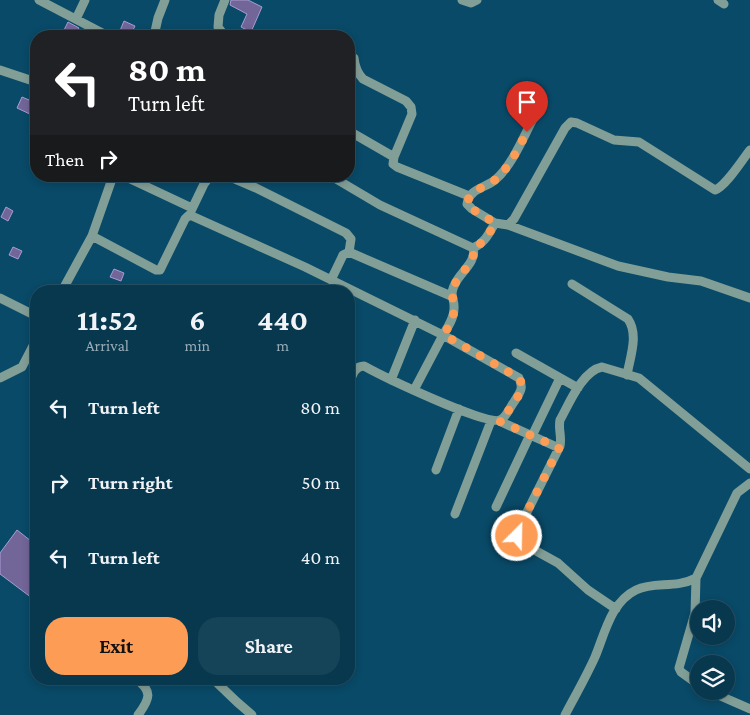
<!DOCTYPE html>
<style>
body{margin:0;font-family:"Crimson Pro",serif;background:#154358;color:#f1f3f6;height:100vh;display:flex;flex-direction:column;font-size:19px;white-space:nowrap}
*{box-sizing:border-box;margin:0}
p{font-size:16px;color:#98acb6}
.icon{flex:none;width:28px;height:28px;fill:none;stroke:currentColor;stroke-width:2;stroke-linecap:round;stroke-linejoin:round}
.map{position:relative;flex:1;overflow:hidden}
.panel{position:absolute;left:30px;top:285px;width:325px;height:400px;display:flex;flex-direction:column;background:#07384e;border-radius:20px;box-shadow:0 2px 8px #0003,0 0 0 1px #285266}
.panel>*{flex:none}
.top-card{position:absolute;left:30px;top:30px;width:325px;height:152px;border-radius:20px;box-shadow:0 2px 8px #0003,0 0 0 1px #285266;background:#202124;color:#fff;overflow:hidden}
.tools{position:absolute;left:690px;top:600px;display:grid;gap:10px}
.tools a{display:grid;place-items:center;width:45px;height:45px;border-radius:50%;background:#07384e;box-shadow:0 2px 8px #0003,0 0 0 1px #285266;font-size:25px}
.pin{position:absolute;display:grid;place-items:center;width:42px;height:42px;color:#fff;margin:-51px -21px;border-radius:50% 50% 50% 0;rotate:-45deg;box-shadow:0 0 5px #0007}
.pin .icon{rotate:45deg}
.me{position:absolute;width:55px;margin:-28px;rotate:23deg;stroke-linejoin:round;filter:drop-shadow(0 0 4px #0008)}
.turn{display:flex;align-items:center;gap:18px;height:105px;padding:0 15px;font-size:22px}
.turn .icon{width:65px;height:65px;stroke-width:2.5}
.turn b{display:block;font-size:35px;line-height:42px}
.then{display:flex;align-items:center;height:48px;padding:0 15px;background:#0003;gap:10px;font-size:19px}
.eta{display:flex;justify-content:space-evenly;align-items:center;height:85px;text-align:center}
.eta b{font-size:30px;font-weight:700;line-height:35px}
.cta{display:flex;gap:10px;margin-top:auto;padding:10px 15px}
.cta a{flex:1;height:58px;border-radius:20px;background:#fd9d55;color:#111;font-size:20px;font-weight:700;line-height:58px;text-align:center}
.cta a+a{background:#154358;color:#f1f3f6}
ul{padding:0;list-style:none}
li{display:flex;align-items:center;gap:15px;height:75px;padding:0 15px}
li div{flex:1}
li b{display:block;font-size:19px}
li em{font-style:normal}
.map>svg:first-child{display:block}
.building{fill:#726698;stroke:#a99cd2}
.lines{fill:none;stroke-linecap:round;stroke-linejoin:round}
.minor{stroke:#829f97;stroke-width:9}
.route{stroke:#fd9d55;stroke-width:9;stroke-dasharray:0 16.2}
</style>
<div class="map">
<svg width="750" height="715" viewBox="0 0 750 715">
<rect width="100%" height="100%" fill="#094a68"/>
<path class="building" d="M231 0H248L262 7 251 32 241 27 247 14 230 5Z
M124 21 135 26 130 36 119 33Z
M68 22 79 28 74 36H61Z
M22 97 36 103 32 115 17 108Z
M6 207 13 211 8 221 1 217Z
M13 247 22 251 18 259 9 255Z
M114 269 124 273 121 281 110 277Z
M17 530 36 545V601L0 574V553Z"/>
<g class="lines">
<path class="minor" d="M39 0 108 36
M225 0 219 15 218 27 225 36
M462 0 471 3 477 0
M718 0 724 4
M76 19 85 0
M154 36 158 18 165 0
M354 58C355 67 357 73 363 79L406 101 411 107 412 114 394 157 393 164 397 167 469 196
M0 70 36 82
M349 131 394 157
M124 176 192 208
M228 176 256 188 346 233 351 239 349 252
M331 176 380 205 473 248C477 261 461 272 456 282 448 296 455 297 454 309 454 318 448 327 443 335L519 378C524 389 520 392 514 402 510 407 506 418 500 420 486 426 382 376 364 366 354 366 352 377 349 384
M191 211 204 184 210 176
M495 223 472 209 467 204C469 189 485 188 495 180 512 166 524 136 534 117
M508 225 618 266 668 277 701 281 750 298
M92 236 156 270H160L185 219 188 216H192L305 267 443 335 414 390
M473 248C485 243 489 233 495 223L508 225 514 219 565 128 571 122 577 123 614 140 639 142 715 190C726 186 742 160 750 150
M331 280 343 255 349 252 451 296
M572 284 628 319C639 335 630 357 627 375
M62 291 92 236 113 176
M0 298 36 316
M516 353 578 388
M0 378 22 367 36 340
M391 380 415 320
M499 421 559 448
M532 436 560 378
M436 470 459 409
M496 507 530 435
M455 514 491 421
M696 578 695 613 679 668 681 672 699 685
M616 609 588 590 558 563 520 542 517 536 518 530 560 446C562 436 558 429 560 420 569 404 582 371 602 367L639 378 750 469
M136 679C153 691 150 699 138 715
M213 679 237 702 252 715
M709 691 750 709
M565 715C575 696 586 677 595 657 605 633 611 602 636 590 655 581 675 589 696 578L737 493 750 483"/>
</g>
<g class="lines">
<path class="route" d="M517 536 518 530 559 448 499 421C505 417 522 393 522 386 522 385 520 379 519 378L444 335C448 327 454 318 454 309 455 297 448 296 456 282 461 272 477 260 473 248 485 243 489 233 495 223L472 209 467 204C469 189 486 188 496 179 510 167 518 148 527 132"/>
</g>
</svg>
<div class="tools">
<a><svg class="icon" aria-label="sound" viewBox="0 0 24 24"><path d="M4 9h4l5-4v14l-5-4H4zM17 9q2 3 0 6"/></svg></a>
<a><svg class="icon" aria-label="layers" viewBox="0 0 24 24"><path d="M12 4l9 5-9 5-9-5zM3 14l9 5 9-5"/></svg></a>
</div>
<div class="pin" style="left:527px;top:132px;background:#d93025"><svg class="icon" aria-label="arrive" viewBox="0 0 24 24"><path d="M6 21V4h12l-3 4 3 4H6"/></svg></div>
<svg class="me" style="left:517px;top:536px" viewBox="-20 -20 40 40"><circle r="17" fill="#fd9d55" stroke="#fff" stroke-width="3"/><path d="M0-11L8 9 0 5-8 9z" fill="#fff"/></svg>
<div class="top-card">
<div class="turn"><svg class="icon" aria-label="left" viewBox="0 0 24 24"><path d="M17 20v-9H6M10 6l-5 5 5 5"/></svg><div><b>80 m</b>Turn left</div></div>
<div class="then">Then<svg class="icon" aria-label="right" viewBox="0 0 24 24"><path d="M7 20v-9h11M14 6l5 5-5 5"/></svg></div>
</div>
<section class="panel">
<div class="eta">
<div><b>11:52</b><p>Arrival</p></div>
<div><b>6</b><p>min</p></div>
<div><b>440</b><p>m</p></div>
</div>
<ul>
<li><svg class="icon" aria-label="left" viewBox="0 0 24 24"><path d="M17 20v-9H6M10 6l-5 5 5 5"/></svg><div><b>Turn left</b></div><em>80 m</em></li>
<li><svg class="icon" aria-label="right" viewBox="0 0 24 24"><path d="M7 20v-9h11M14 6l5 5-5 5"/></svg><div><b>Turn right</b></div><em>50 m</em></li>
<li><svg class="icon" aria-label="left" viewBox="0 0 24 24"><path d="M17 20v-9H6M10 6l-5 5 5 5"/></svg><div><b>Turn left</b></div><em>40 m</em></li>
</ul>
<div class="cta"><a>Exit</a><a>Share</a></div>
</section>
</div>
